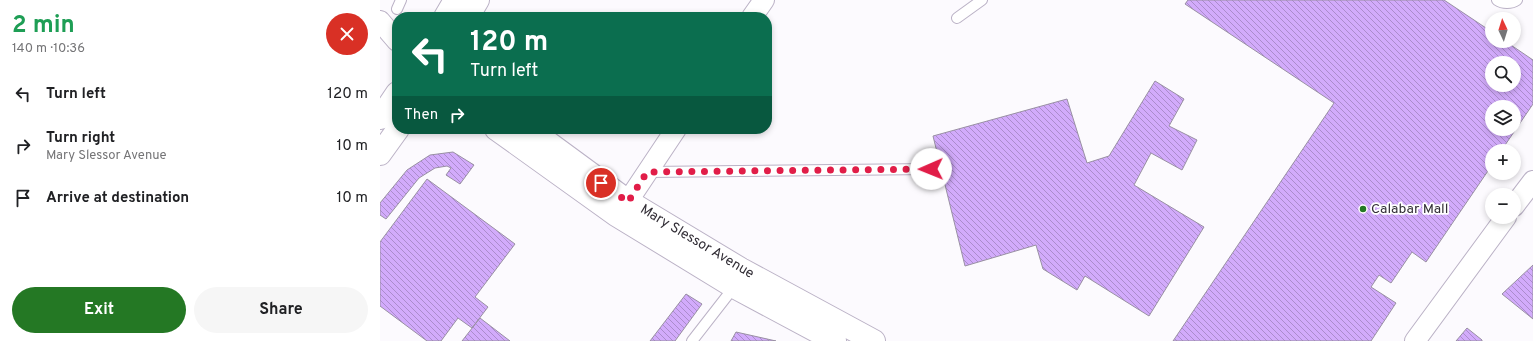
<!DOCTYPE html>
<meta charset="utf-8">
<style>
body{margin:0;font-family:Overpass,sans-serif;background:#f6f6f6;color:#202124;height:100vh;display:flex;flex-direction:column;font-size:15px;white-space:nowrap}
*{box-sizing:border-box;margin:0}
p{font-size:13px;color:#757577}
.icon{flex:none;width:22px;height:22px;fill:none;stroke:currentColor;stroke-width:2;stroke-linecap:round;stroke-linejoin:round}
.map{position:relative;flex:1;overflow:hidden}
.panel{display:flex;flex-direction:column;background:#fff;width:380px}
.panel>*{flex:none}
.top-card{position:absolute;left:12px;top:12px;width:380px;height:122px;border-radius:16px;box-shadow:0 2px 6px #0003;background:#0b6e4f;color:#fff;overflow:hidden}
.needle{width:26px;rotate:356deg}
.fabs{position:absolute;left:1105px;top:12px;display:grid;gap:8px}
.fabs a{display:grid;place-items:center;width:36px;height:36px;border-radius:50%;background:#fff;box-shadow:0 2px 6px #0003;font-size:20px}
.pin{position:absolute;display:grid;place-items:center;width:34px;height:34px;color:#fff;margin:-17px;border:2px solid #fff;border-radius:50%;box-shadow:0 1px 4px #0007}
.me{position:absolute;width:44px;margin:-22px;rotate:269deg;stroke-linejoin:round;filter:drop-shadow(0 0 3px #0008)}
.turn{display:flex;align-items:center;gap:14px;height:84px;padding:0 12px;font-size:18px}
.turn .icon{width:52px;height:52px;stroke-width:2.5}
.turn b{display:block;font-size:28px;line-height:34px}
.then{display:flex;align-items:center;height:38px;padding:0 12px;background:#0003;gap:8px;font-size:15px}
.round{display:grid;place-items:center;flex:none;width:42px;height:42px;border-radius:21px;background:#f6f6f6}
.summary{display:flex;align-items:center;justify-content:space-between;height:68px;padding:0 12px}
h1{font-size:24px;font-weight:700;line-height:30px;color:#1e9e55}
.action{display:flex;gap:8px;margin-top:auto;padding:8px 12px}
.action a{flex:1;height:46px;border-radius:24px;background:#247824;color:#fff;font-size:16px;font-weight:700;line-height:46px;text-align:center}
.action a+a{background:#f6f6f6;color:#202124}
ul{padding:0;list-style:none}
li{display:flex;align-items:center;gap:12px;height:52px;padding:0 12px}
li div{flex:1}
li b{display:block;font-size:15px}
li em{font-style:normal}
main{display:flex;flex:1;min-height:0}
.map>svg:first-child{display:block}
.building{fill:url(#building-back-hatch);stroke:#9990a3;fill-rule:evenodd}
.lines{fill:none;stroke-linecap:round;stroke-linejoin:round}
.lane-casing{stroke:#bbb2c6;stroke-width:12}
.street-casing{stroke:#bbb2c6;stroke-width:22}
.secondary-casing{stroke:#bbb2c6;stroke-width:24}
.lane{stroke:#fff;stroke-width:10}
.street{stroke:#fff;stroke-width:20}
.secondary{stroke:#fff;stroke-width:22}
.route{stroke:#e11d48;stroke-width:7;stroke-dasharray:0 12.6}
.poi-dot{fill:#247824;stroke:#fff;stroke-width:1.5}
.labels{text-anchor:middle;dominant-baseline:central;stroke-width:3.5;stroke-linejoin:round;paint-order:stroke}
.poi-label{font-size:14px;fill:#322e36;stroke:#fff;text-anchor:start}
.street-label{font-size:14px;fill:#322e36;stroke:#fff}
</style>
<main>
<section class="panel">
<div class="summary"><div><h1>2 min</h1><p>140 m · 10:36</p></div><a class="round" style="background:#d93025;color:#fff"><svg class="icon" aria-label="close" viewBox="0 0 24 24"><path d="M6 6l12 12M18 6L6 18"/></svg></a></div>
<ul>
<li><svg class="icon" aria-label="left" viewBox="0 0 24 24"><path d="M17 20v-9H6M10 6l-5 5 5 5"/></svg><div><b>Turn left</b></div><em>120 m</em></li>
<li><svg class="icon" aria-label="right" viewBox="0 0 24 24"><path d="M7 20v-9h11M14 6l5 5-5 5"/></svg><div><b>Turn right</b><p>Mary Slessor Avenue</p></div><em>10 m</em></li>
<li><svg class="icon" aria-label="arrive" viewBox="0 0 24 24"><path d="M6 21V4h12l-3 4 3 4H6"/></svg><div><b>Arrive at destination</b></div><em>10 m</em></li>
</ul>
<div class="action"><a>Exit</a><a>Share</a></div>
</section>
<div class="map">
<svg width="1153" height="341" viewBox="0 0 1153 341">
<defs>
<pattern id="building-back-hatch" width="6" height="6" patternUnits="userSpaceOnUse"><rect width="6" height="6" fill="#d2abfb"/><path d="M-1 5l2 2M0 0l6 6M5-1l2 2" fill="none" stroke="#ab8ccc"/></pattern>
</defs>
<rect width="100%" height="100%" fill="#fcfafe"/>
<path class="building" d="M808 0H1064L1112 32V41H1125L1153 60V104L1121 151H1112V165L1046 262 1032 252 1011 283 999 275 991 287 1016 303 991 341H793L954 103 805 4ZM1112 63H1134V85H1112ZM1112 107H1134V129H1112Z
M775 81 804 99 789 126 817 140 802 170 771 153 754 185 824 227 769 316 705 276 697 290 663 269 656 245 585 266 553 136 687 99 707 163 729 156Z
M73 152 94 165 80 184 66 175 71 168 67 166 55 168 39 178 6 219 0 215V203L27 170 50 155Z
M47 179 135 244 95 297 108 307 92 328 78 318 61 341H47L0 306V242Z
M1153 265V319L1122 294Z
M306 294 322 304 295 341H270Z
M100 318 130 341H82Z
M1087 328 1102 340V341H1076Z
M356 332 396 341H351Z"/>
<g class="lines">
<defs>
<path id="lane" d="M1117 0C1123 4 1131 4 1137 0
M17 9 21 0
M577 18 602 0
M164 140 173 129
M267 172 551 169
M312 341 354 287"/>
<path id="street" d="M372 17 384 0
M0 21 17 41
M248 201 296 129
M1134 206 1153 181
M1035 341 1126 217"/>
<path id="secondary" d="M65 17 75 0
M88 17 98 0
M0 118 17 93
M116 129 236 215 354 287 455 341
M150 129 248 201 361 269 494 341
M0 154 18 129"/>
</defs>
<use href="#lane" class="lane-casing"/>
<use href="#street" class="street-casing"/>
<use href="#secondary" class="secondary-casing"/>
<use href="#lane" class="lane"/>
<use href="#street" class="street"/>
<use href="#secondary" class="secondary"/>
</g>
<g class="lines">
<path class="route" d="M221 183 248 202 267 172 551 169"/>
</g>
<circle class="poi-dot" cx="983" cy="209" r="4"/>
<g class="labels">
<g class="poi-label">
<text x="991" y="209">Calabar Mall</text>
</g>
<g class="street-label">
<text transform="translate(317 242) rotate(31)">Mary Slessor Avenue</text>
</g>
</g>
</svg>
<div class="fabs">
<a><svg class="needle" viewBox="-14 -14 28 28"><path d="M0-13l5 13h-10z" fill="#e53935"/><path d="M0 13l5-13h-10z" fill="#757577"/></svg></a>
<a><svg class="icon" aria-label="search" viewBox="0 0 24 24"><circle cx="10" cy="10" r="6"/><path d="M15 15l6 6"/></svg></a>
<a><svg class="icon" aria-label="layers" viewBox="0 0 24 24"><path d="M12 4l9 5-9 5-9-5zM3 14l9 5 9-5"/></svg></a>
<a>+</a>
<a>−</a>
</div>
<div class="pin" style="left:221px;top:183px;background:#d93025"><svg class="icon" aria-label="arrive" viewBox="0 0 24 24"><path d="M6 21V4h12l-3 4 3 4H6"/></svg></div>
<svg class="me" style="left:551px;top:169px" viewBox="-20 -20 40 40"><circle r="19" fill="#fff"/><path d="M0-13L10 11 0 6-10 11z" fill="#e11d48"/></svg>
<div class="top-card">
<div class="turn"><svg class="icon" aria-label="left" viewBox="0 0 24 24"><path d="M17 20v-9H6M10 6l-5 5 5 5"/></svg><div><b>120 m</b>Turn left</div></div>
<div class="then">Then<svg class="icon" aria-label="right" viewBox="0 0 24 24"><path d="M7 20v-9h11M14 6l5 5-5 5"/></svg></div>
</div>
</div>
</main>
